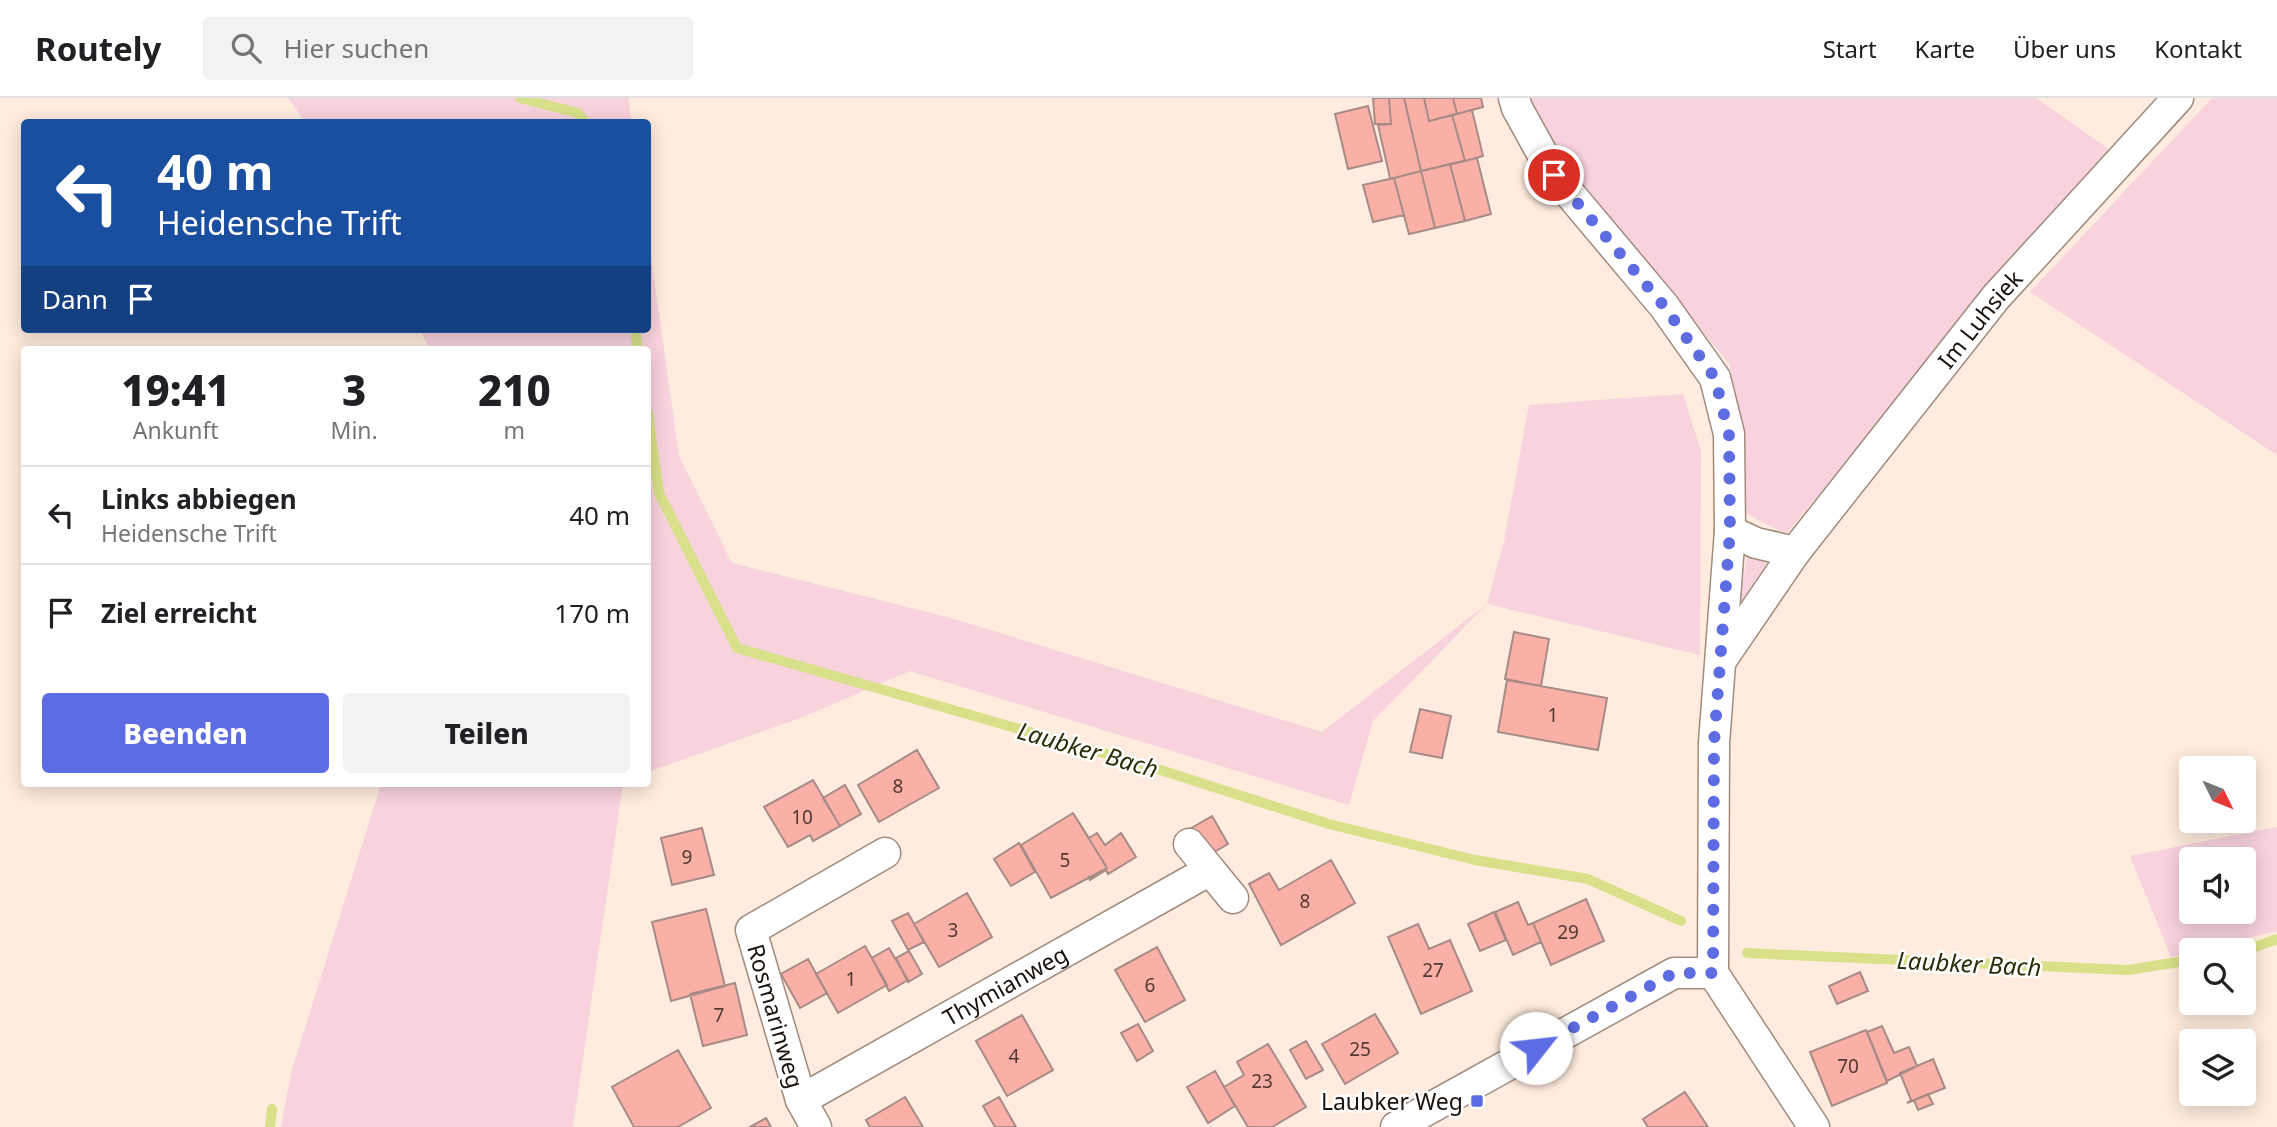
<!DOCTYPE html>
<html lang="de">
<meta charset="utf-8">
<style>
body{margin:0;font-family:"Noto Sans",sans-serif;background:#f2f2f2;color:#202124;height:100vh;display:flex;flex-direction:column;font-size:26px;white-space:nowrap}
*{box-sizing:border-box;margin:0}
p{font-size:23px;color:#757577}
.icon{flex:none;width:38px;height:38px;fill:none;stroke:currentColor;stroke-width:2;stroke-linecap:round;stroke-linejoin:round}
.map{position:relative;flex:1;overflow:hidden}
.panel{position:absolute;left:21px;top:248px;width:630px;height:441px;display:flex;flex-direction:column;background:#fff;border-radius:7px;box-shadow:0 4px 18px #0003}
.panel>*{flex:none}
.top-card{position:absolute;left:21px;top:21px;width:630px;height:214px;border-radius:7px;box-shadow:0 4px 18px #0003;background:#1a4fa0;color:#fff;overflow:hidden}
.needle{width:46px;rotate:133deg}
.fabs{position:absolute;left:2179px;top:658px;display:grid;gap:14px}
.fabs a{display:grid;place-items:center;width:77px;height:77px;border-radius:7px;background:#fff;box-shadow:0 4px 18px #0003;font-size:35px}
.pin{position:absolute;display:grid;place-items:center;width:60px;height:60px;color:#fff;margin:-30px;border:4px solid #fff;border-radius:50%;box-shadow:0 2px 7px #0007}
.me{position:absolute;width:77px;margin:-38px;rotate:61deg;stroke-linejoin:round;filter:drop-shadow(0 0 5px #0008)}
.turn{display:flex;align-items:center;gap:24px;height:147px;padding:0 21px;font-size:32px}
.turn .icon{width:91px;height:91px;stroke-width:2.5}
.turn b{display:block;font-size:49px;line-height:60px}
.then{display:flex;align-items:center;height:66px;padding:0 21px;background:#0003;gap:14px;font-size:26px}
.eta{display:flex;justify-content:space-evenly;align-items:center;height:119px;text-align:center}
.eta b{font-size:42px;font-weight:800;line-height:49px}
.button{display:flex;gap:14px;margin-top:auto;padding:14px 21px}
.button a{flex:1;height:80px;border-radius:7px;background:#5e6ce3;color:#fff;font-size:28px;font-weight:800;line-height:80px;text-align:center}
.button a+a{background:#f2f2f2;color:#202124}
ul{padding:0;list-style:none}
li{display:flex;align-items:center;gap:21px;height:98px;padding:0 21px;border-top:2px solid #e0e0e0}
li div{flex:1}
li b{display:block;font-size:26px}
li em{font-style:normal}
header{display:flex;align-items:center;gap:42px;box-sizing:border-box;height:98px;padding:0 35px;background:#fff;border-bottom:2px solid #e0e0e0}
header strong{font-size:33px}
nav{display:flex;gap:38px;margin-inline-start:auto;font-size:24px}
.search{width:490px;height:63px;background:#f2f2f2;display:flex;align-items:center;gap:18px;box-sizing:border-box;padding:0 24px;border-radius:7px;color:#757577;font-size:26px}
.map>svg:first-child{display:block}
.green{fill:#f8d2dd;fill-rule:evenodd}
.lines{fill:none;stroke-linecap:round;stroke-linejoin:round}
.stream{stroke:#d8e089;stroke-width:10}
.building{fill:#fab0a6;stroke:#a68b87;stroke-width:2}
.minor-casing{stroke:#a08b7c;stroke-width:33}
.minor{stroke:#fff;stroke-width:30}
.route{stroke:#5e6ce3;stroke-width:12;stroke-dasharray:0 21.6}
.poi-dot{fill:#5e6ce3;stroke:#fff;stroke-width:2.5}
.labels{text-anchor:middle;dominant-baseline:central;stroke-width:5;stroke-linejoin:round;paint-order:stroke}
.number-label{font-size:19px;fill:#513932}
.street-label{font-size:23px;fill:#19110c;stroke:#fff}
.poi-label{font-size:23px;fill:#19110c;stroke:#fff;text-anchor:end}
.water-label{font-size:24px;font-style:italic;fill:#2b2d07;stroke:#fff}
</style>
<header>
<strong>Routely</strong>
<div class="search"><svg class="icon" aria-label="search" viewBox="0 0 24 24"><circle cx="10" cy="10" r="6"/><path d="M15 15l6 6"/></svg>Hier suchen</div>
<nav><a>Start</a><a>Karte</a><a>Über uns</a><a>Kontakt</a></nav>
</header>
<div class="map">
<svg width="2277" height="1029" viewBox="0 0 2277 1029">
<rect width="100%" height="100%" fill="#ffecdf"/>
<path class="green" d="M288 0H628L632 24H305Z
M1530 0H2036L2116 56 1915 281 1786 436 1745 415 1730 267 1569 71Z
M2212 0H2277V357L2030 194Z
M648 137 679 358 732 465 951 520 1322 634 1487 506 1504 443 1529 307 1683 296 1701 353 1700 557 1487 506 1373 623 1349 707 910 573 803 619 648 674V252H431L419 231H648Z
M1747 457 1781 467 1736 527Z
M381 686H623L573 1029H281L291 975Z
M2277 729V833L2171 859 2130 758ZM2191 761H2244V814H2191Z"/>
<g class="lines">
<path class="stream" d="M520 0 578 15 585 24
M635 231 638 252
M648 316 659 395 737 550 1145 667 1329 726 1475 762 1588 781 1681 823
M2244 853 2277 841
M1747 855 2128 872 2191 862
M270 1029 272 1011"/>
</g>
<path class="building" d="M1373 0H1389L1391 26H1375Z
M1389 0H1404L1421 73 1394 80H1390L1378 27 1391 26Z
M1404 0H1424L1429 23 1452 17 1465 63 1421 73Z
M1424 0H1453L1457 16 1429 23Z
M1453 0H1481L1483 9 1457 16Z
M1368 8 1382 63 1348 71 1335 16Z
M1472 12 1483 58 1465 63 1452 17Z
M1477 60 1491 116 1465 123 1450 66Z
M1450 66 1465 123 1435 130 1421 73Z
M1421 73 1435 130 1409 136 1394 80Z
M1394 80 1404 117 1373 124 1363 87Z
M1514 534 1549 541 1541 588 1505 581Z
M1507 582 1607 600 1598 652 1498 634Z
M1420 611 1451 618 1442 660 1410 654Z
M917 652 939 690 879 724 858 687Z
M813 682 840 728 813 743 810 737 788 749 764 709Z
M845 687 861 716 840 728 823 700Z
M1073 715 1107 770 1051 800 1021 747Z
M1073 715 1089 740 1097 735 1105 747 1121 735 1136 759 1108 776 1106 772 1090 782 1088 778 1090 781 1107 770Z
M1212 718 1228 746 1204 760 1188 732Z
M702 730 714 777 672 787 661 740Z
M1019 745 1035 774 1011 788 994 761Z
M1331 762 1355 805 1281 847 1249 786 1269 775 1279 792Z
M967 795 992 839 939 869 914 826Z
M1586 801 1604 843 1551 867 1533 825Z
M1518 804 1528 827 1533 825 1541 844 1513 857 1495 814Z
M706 811 725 888 671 903 652 824Z
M1494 814 1506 842 1480 853 1468 826Z
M908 815 924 844 908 852 892 823Z
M1418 826 1429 851 1450 842 1472 893 1421 916 1388 839Z
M865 848 887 887 838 915 816 876Z
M1157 849 1185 902 1145 924 1115 872Z
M889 850 908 882 889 893 872 860Z
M909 853 922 876 908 884 896 860Z
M808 861 827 895 800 910 781 876Z
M1860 874 1868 893 1837 906 1829 888Z
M735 885 747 937 703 948 690 896Z
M1375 916 1398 955 1345 986 1322 946Z
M1022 917 1053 972 1007 998 976 943Z
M1138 926 1153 953 1137 963 1121 935Z
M1882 928 1894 955 1909 949 1917 968 1887 983 1867 934Z
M1866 932 1887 985 1832 1008 1810 954Z
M1306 943 1323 972 1306 981 1290 952Z
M1268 946 1306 1009 1272 1029H1248L1224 989 1244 977 1237 964Z
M678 952 711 1010 678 1029H634L612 989Z
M1933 961 1945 990 1907 1005 1911 1002 1900 975Z
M1215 973 1235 1008 1208 1025 1187 989Z
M1685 994 1708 1029H1648L1643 1021Z
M1928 996 1933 1006 1918 1012 1914 1002Z
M905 999 923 1029H870L866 1022Z
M999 999 1016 1029H995L983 1008Z
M766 1020 771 1029H750Z"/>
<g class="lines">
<defs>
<g id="minor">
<path d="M1514 0 1517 10 1554 77 1664 208 1715 280 1729 336 1730 433 1714 645 1713 875"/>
<path id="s1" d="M1730 433 1756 445 1795 454 1996 199 2178 0"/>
<path d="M1722 561 1795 454"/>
<path d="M1189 746 1210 772"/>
<path d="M1713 875 1814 1029"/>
<path id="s2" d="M801 1002 1210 772 1233 800"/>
<path d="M816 1029 801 1002 751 832 885 755"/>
<path d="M1396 1029 1674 875H1713"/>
</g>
</defs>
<use href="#minor" class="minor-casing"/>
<use href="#minor" class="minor"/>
</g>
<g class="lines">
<path class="route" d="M1536 950 1674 875H1713L1714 645 1730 433 1729 337 1715 280 1664 208 1554 77"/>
</g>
<rect class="poi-dot" x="1470" y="996" width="14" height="14" rx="3.5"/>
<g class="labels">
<g class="number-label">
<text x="1553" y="617">1</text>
<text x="898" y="688">8</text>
<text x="802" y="719">10</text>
<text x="687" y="759">9</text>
<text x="1065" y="762">5</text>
<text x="1305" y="803">8</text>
<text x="953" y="832">3</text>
<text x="1568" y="834">29</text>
<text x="1433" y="872">27</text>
<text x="851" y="881">1</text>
<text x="1150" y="887">6</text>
<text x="719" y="917">7</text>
<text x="1360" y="951">25</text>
<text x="1014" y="958">4</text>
<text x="1848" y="968">70</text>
<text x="1262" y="983">23</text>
</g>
<g class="street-label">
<text stroke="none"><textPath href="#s1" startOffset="366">Im Luhsiek</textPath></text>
<text stroke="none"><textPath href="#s2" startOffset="234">Thymianweg</textPath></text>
<text transform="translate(776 918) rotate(74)">Rosmarinweg</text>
</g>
<g class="poi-label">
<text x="1463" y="1003">Laubker Weg</text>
</g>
<g class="water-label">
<text transform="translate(1088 651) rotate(16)">Laubker Bach</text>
<text transform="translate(1969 865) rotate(3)">Laubker Bach</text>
</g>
</g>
</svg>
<div class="fabs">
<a><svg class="needle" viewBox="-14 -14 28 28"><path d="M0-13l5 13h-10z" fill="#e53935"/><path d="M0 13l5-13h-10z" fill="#757577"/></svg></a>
<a><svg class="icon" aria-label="sound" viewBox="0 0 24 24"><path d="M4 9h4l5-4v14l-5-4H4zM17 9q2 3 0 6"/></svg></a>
<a><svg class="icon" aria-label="search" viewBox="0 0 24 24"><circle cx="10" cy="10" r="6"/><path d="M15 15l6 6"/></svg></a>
<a><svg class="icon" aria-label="layers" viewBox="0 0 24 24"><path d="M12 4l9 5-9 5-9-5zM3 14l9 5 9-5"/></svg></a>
</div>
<div class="pin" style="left:1554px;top:77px;background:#d93025"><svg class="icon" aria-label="arrive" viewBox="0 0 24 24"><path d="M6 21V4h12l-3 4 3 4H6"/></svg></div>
<svg class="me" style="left:1536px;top:950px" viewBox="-20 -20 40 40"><circle r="19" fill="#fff"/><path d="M0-13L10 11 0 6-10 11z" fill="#5e6ce3"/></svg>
<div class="top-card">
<div class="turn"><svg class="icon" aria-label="left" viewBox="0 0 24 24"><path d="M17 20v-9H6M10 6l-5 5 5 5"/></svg><div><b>40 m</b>Heidensche Trift</div></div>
<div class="then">Dann<svg class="icon" aria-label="arrive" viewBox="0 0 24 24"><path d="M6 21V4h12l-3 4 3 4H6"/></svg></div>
</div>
<section class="panel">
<div class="eta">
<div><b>19:41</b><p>Ankunft</p></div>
<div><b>3</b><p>Min.</p></div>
<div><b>210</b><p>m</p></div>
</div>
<ul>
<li><svg class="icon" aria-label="left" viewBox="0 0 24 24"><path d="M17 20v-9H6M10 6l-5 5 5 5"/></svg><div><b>Links abbiegen</b><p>Heidensche Trift</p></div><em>40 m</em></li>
<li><svg class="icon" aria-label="arrive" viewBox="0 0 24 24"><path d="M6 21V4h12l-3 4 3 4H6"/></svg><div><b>Ziel erreicht</b></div><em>170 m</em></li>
</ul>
<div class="button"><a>Beenden</a><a>Teilen</a></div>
</section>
</div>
